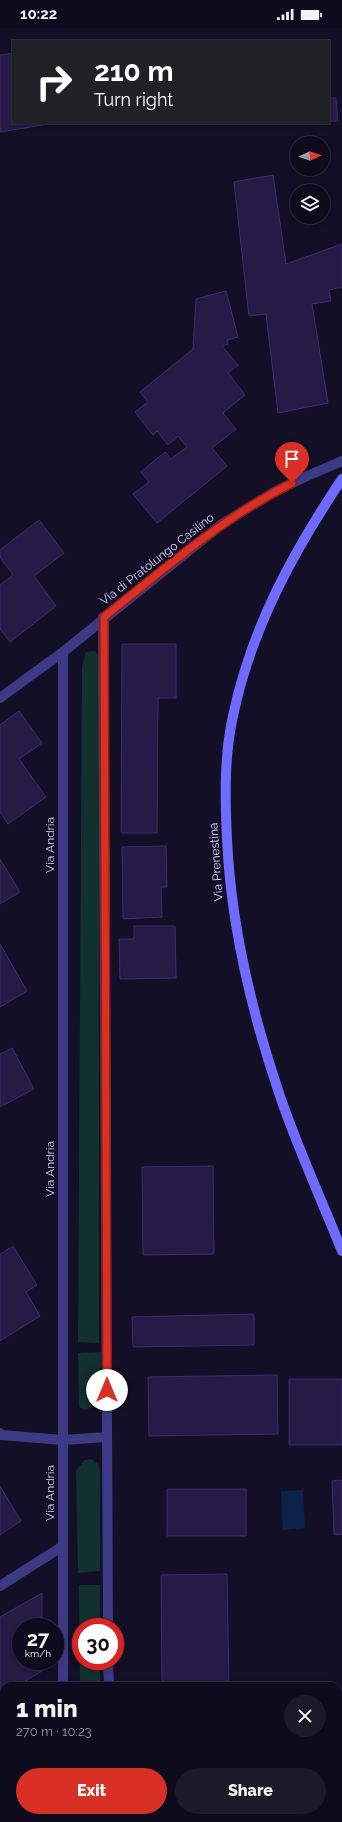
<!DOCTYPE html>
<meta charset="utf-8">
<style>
body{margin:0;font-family:Raleway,sans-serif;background:#1c1929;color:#f1f3f6;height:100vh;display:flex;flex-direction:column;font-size:15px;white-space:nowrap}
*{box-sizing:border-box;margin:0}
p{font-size:13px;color:#9b9ba3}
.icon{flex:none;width:22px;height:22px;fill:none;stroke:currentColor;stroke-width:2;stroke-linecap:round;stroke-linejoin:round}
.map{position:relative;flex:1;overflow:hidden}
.drawer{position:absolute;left:0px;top:1654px;width:342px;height:140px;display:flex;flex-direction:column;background:#0e0b1c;border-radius:12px 12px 0 0;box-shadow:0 2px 6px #0003,0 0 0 1px #2e2b3b}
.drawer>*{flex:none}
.top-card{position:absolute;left:12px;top:12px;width:318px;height:84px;border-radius:0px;box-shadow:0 2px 6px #0003,0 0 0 1px #2e2b3b;background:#202124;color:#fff;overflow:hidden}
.needle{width:26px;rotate:86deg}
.buttons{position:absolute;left:290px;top:108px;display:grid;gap:8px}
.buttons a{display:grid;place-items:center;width:40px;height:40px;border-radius:50%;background:#0e0b1c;box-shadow:0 2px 6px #0003,0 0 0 1px #2e2b3b;font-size:20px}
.speed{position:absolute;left:12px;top:1590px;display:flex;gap:8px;font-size:20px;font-weight:700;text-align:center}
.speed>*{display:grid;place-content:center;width:52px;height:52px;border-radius:50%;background:#0e0b1c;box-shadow:0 2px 6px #0003,0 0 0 1px #2e2b3b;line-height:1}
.speed small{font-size:10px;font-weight:400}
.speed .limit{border:6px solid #d22;background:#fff;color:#111}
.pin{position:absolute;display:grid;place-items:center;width:34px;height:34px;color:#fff;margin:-41px -17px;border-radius:50% 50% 50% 0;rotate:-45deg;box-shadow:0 0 4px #0007}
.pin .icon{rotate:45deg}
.me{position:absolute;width:44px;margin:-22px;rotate:0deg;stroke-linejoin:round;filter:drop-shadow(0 0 3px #0008)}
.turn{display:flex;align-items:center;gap:14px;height:84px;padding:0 16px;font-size:18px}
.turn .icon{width:52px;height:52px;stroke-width:2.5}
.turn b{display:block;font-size:28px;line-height:34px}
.round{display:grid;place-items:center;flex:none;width:42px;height:42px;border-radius:21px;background:#1c1929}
.headline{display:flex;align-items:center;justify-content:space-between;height:68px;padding:0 16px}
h1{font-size:24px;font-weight:800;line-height:30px}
.cta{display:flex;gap:8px;margin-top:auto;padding:8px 16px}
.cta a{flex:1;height:46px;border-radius:24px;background:#d93025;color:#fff;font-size:16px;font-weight:800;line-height:46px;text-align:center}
.cta a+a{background:#1c1929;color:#f1f3f6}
.status{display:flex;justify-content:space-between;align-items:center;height:28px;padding:0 20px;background:#0e0b1c;direction:ltr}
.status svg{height:11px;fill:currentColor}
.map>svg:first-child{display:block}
.green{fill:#12302f}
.water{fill:#0c2248}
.building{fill:#241b47;stroke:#3b2d73}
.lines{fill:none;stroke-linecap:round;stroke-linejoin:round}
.street{stroke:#3d3a85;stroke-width:10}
.secondary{stroke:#6f6bff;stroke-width:10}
.route-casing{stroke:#8d1f18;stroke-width:10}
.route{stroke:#d93025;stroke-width:7}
.labels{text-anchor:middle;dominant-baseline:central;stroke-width:4;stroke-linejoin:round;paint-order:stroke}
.street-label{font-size:12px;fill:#d9d4ff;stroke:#130f26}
</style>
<div class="status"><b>10:22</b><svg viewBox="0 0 49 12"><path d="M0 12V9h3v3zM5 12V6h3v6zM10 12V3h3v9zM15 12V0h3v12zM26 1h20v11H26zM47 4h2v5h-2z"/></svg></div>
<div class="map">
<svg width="342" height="1794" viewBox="0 0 342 1794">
<rect width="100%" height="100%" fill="#130f26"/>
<path class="green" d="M95 623 99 629V1315L78 1314 82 639 86 624Z
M101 1324 100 1369 97 1376 85 1382 79 1379 78 1325Z
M91 1431 98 1436 100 1442V1543L78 1545 76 1442 85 1432Z
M79 1557H100V1599H81V1633H100V1658H80Z"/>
<path class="water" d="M303 1462 305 1500 283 1502 281 1463Z"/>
<path class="building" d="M13 25V95H55L0 104V27Z
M329 70H336L338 93H329Z
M273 147 286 236 342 216V259L329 262 331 273 312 276 328 375 278 385 266 286 249 288 234 154Z
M226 263 238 309 227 312 228 316 222 318 238 337 228 345 245 367 223 385 236 401 212 420 227 438 157 495 133 466 149 454 141 444 165 424 171 431 187 419 178 408 168 417 157 403 153 407 135 384 148 374 140 364 193 321 196 271Z
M39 492 64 525 34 548 56 578 10 614 0 601V557L13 547 0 529V522Z
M122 616H176V670H158L157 805H121Z
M19 683 42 715 19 731 46 769 8 796 0 784V697Z
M166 818 167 859H161L162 889 123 891 122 819Z
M0 831 20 864 0 876Z
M134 898H175L176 950 120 951 119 911H134Z
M0 916 27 963 0 979Z
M12 1020 34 1061 0 1079V1026Z
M213 1138 214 1226 143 1227 142 1139Z
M13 1218 37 1257 26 1264 40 1288 0 1313V1226Z
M254 1286V1317L133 1319 132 1289Z
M277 1347 278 1406 149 1408 148 1349Z
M289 1351H342V1417H289Z
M342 1452V1506L334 1507 332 1453Z
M0 1458 21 1493 0 1507Z
M167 1461H246V1508H167Z
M227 1546 229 1658H162L161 1547Z
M42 1565V1599H21V1633H42V1643L17 1658H4V1665L2 1667 0 1663V1589Z
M0 1737 4 1744V1757L0 1760Z"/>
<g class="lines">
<path class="street" d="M103 589 108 1599
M63 624V1658
M0 670 63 624 222 496 276 463 307 448 342 433
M0 1405 1 1407 63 1412 107 1409
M0 1558 63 1518
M108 1633 109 1658
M63 1790V1794
M109 1790V1794"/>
<path class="secondary" d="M342 451C293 524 251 601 233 688 224 729 225 770 227 811 231 900 252 986 281 1071 299 1123 322 1173 342 1223"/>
</g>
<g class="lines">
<defs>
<path id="route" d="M107 1362 104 589C164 541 222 490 292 455"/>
</defs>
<use href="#route" class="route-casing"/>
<use href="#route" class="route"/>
</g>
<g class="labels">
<g class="street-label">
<text transform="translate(157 531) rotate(-38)">Via di Pratolungo Casilino</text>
<text transform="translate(50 817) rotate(-90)">Via Andria</text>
<text transform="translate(216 834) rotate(-94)">Via Prenestina</text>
<text transform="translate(50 1141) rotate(-90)">Via Andria</text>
<text transform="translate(50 1465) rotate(-90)">Via Andria</text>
</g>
</g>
</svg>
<div class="buttons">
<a><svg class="needle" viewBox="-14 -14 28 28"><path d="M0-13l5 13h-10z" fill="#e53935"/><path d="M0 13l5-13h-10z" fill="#9b9ba3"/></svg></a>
<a><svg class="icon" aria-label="layers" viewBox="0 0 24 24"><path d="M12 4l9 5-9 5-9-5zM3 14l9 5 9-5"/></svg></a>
</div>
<div class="speed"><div>27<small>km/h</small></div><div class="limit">30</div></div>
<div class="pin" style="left:292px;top:455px;background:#d93025"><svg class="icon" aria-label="arrive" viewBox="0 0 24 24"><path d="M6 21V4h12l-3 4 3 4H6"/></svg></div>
<svg class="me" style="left:107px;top:1362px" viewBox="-20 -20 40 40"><circle r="19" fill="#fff"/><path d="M0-13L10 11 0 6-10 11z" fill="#d93025"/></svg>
<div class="top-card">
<div class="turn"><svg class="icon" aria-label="right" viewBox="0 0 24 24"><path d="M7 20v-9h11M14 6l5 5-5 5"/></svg><div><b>210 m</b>Turn right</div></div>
</div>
<section class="drawer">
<div class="headline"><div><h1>1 min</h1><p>270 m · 10:23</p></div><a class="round"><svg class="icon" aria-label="close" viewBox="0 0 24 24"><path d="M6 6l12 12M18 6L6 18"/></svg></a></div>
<div class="cta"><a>Exit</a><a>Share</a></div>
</section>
</div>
